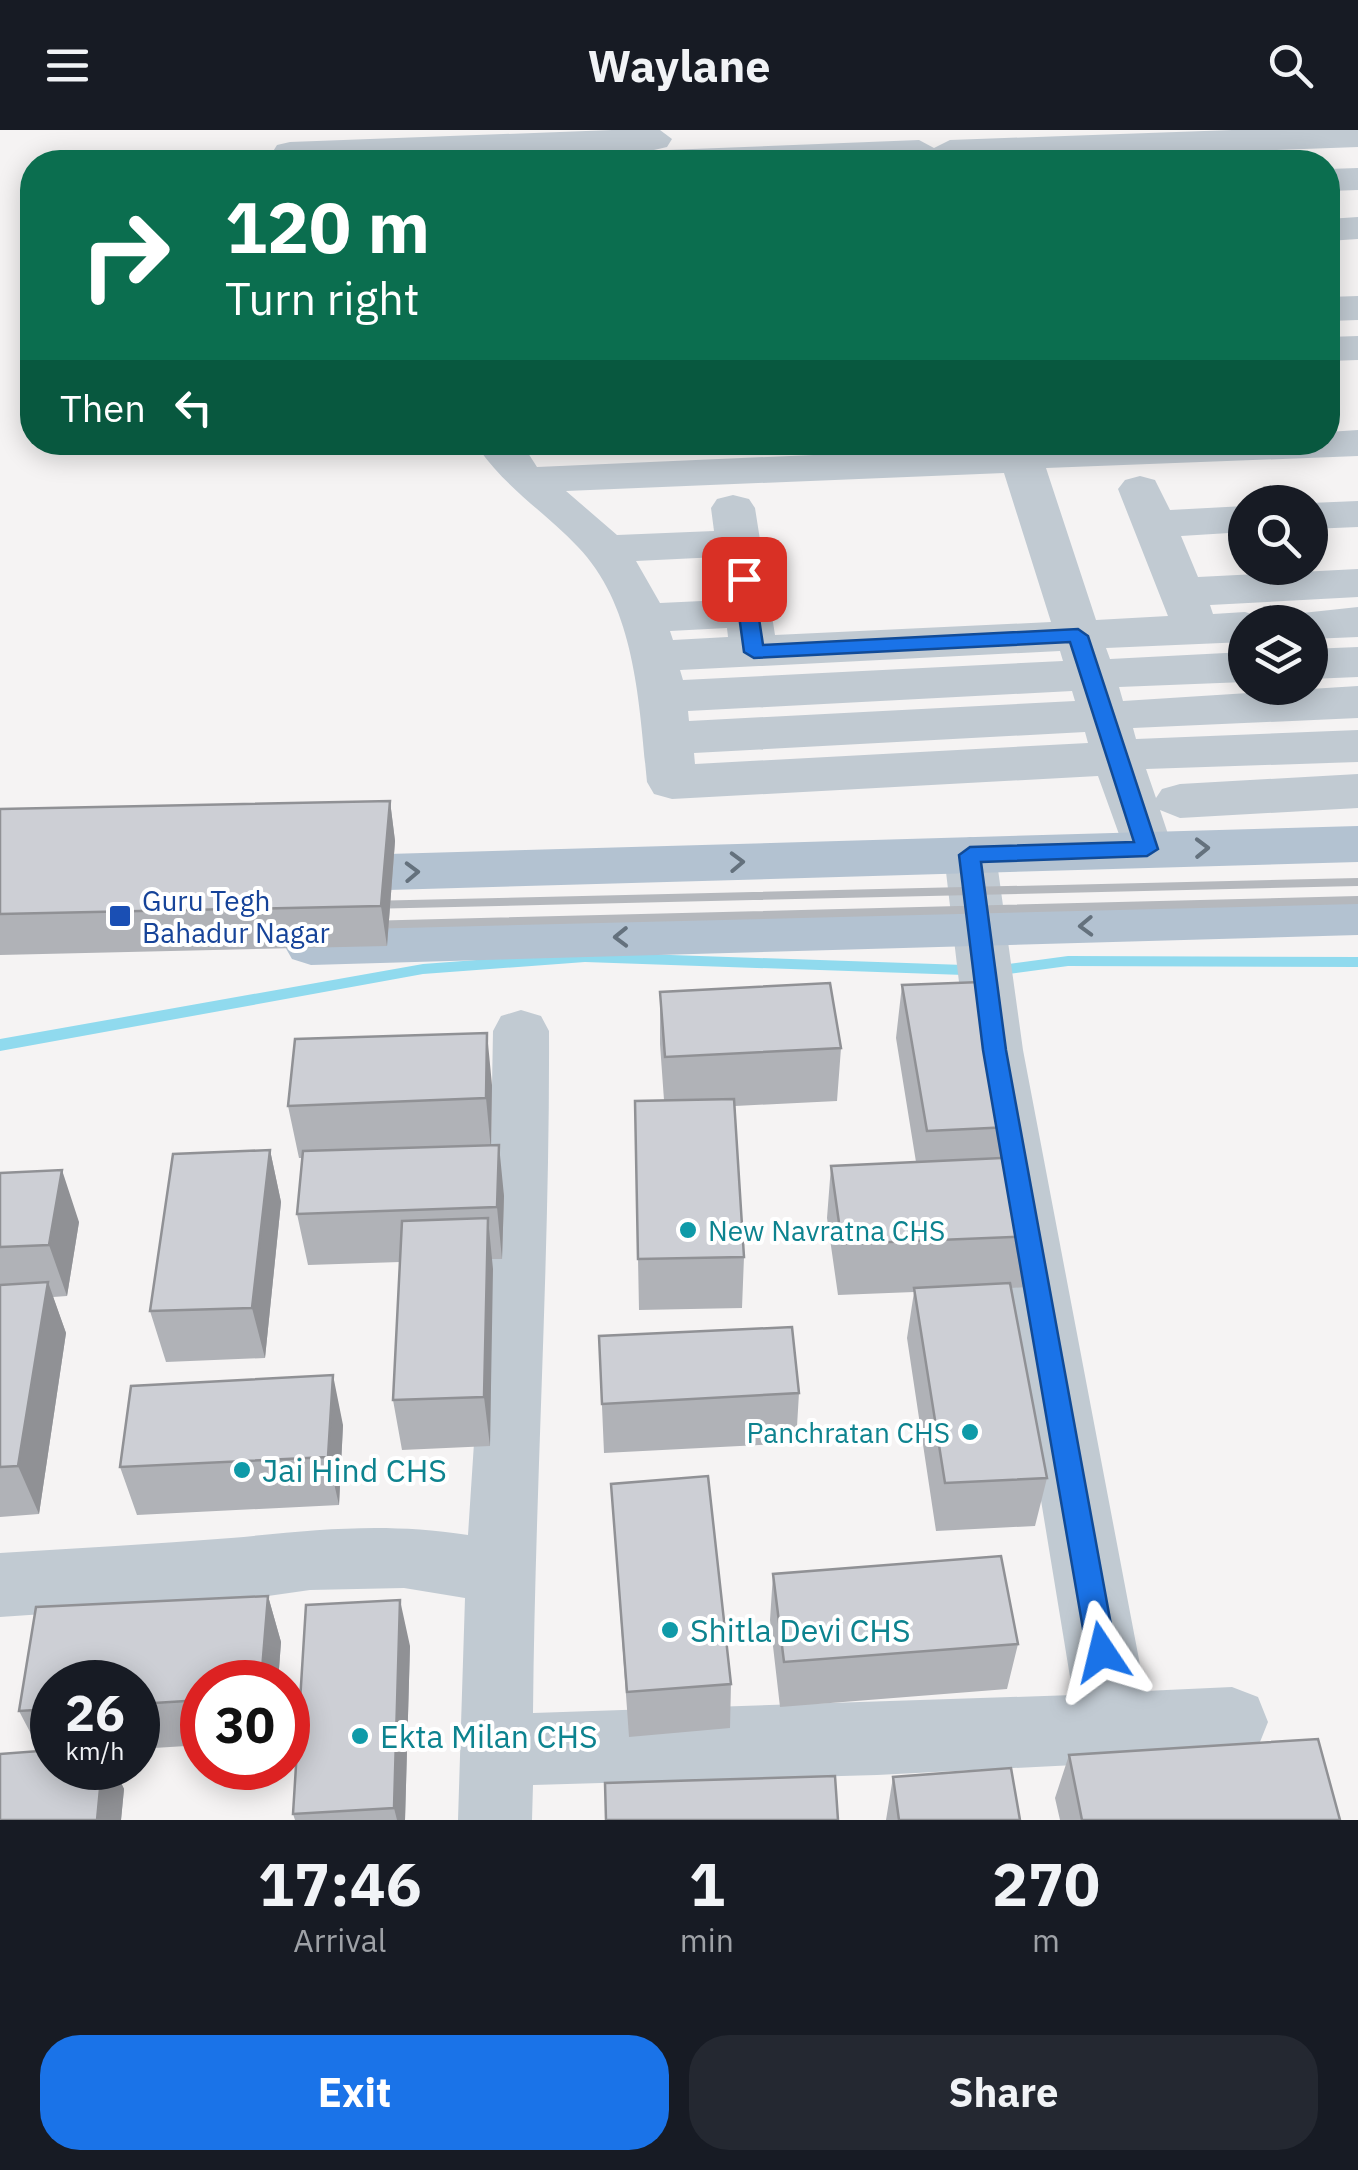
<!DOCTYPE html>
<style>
body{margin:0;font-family:"IBM Plex Sans",sans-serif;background:#242831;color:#f1f3f6;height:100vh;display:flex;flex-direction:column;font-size:38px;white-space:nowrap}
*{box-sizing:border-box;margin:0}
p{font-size:32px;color:#9ea1a6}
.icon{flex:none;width:55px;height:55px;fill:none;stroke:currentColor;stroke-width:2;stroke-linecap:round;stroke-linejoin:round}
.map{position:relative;height:1690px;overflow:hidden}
.drawer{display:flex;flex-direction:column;background:#171b24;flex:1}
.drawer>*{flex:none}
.banner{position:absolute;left:20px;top:20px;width:1320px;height:305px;border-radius:40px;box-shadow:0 5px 25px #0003;background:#0b6e4f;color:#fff;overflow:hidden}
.controls{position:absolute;left:1228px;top:355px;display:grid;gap:20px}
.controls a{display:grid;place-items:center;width:100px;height:100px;border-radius:50%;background:#171b24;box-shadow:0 5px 25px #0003;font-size:50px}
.speed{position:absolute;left:30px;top:1530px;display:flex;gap:20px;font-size:50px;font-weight:700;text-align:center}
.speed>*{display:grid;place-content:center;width:130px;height:130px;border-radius:50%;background:#171b24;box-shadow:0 5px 25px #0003;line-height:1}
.speed small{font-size:25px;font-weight:400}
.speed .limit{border:15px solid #d22;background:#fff;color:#111}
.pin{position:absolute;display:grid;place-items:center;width:85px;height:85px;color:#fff;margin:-42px;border-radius:20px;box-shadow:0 5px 15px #0006}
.me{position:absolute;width:110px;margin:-55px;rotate:350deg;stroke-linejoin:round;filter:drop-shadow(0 0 8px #0008)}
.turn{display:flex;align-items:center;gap:35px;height:210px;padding:0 40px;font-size:45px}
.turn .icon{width:130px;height:130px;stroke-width:2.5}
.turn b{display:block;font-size:70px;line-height:85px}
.then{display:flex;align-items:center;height:95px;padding:0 40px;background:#0003;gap:20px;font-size:38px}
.eta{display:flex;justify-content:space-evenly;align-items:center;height:170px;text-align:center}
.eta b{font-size:60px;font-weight:700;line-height:70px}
.action{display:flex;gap:20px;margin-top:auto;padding:20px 40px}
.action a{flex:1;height:115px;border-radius:40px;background:#1a73e8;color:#fff;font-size:40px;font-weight:700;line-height:115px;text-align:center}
.action a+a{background:#242831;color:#f1f3f6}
header{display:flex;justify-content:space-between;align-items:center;height:130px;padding:0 40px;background:#171b24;font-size:45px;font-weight:700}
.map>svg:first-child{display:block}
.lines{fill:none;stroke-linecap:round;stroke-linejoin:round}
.stream{fill:#90daee;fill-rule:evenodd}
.minor{fill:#c1cad2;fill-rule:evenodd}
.major{fill:#b3c2d1;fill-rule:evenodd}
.rail{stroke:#b5b8bd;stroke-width:8}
.wall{fill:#b0b2b7}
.shaded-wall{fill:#909195}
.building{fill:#cdcfd5;stroke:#909195;stroke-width:2.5}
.oneway{stroke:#64717d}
.route{fill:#1a73e8;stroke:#114b97;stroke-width:2.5}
.transit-dot{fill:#1a4fb4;stroke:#fff;stroke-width:4}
.culture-dot{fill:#0f9aa8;stroke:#fff;stroke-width:4}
.labels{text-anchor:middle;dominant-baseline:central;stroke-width:8;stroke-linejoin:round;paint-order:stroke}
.transit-label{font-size:28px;fill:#164399;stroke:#fff;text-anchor:start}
.culture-label{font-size:28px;fill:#0d838f;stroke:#fff;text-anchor:start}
.near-culture-label{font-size:32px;fill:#0d838f;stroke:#fff;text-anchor:start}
</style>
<header><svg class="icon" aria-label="menu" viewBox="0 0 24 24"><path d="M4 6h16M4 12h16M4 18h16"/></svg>Waylane<svg class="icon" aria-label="search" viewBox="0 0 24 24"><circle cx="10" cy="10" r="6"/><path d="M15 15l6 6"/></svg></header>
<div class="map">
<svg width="1358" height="1690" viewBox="0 0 1358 1690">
<rect width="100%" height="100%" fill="#f5f3f3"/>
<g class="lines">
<path class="stream" d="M585 822 993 836 1068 826 1358 827V837L1068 836 993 846 585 832 423 844 0 921V909L423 834Z"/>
<path class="minor" d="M612 0H660L672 9 667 17 654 20 321 32 277 31 272 23 277 15 290 12Z
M1232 0H1358V17L950 32 934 24 919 32H623L628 24 641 21 919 10 934 18 950 10Z
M1358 38V60L1328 61V39Z
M1358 87V109L1328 111V89Z
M1358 166V190L1328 191V167Z
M1358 206V230L1328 231V207Z
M1358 300V326L1046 338 1096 490 1168 486 1118 359 1125 350 1140 346 1155 350 1170 380 1245 376V402L1181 406 1198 447 1358 439V467L1210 475 1213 484 1245 482 1262 487 1265 492H1245V512L1106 518 1110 529 1245 522V552L1119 557 1123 571 1358 556V588L1133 598 1136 609 1358 600V632L1146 639 1156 668 1162 659 1180 654 1358 644V678L1180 688 1160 680 1173 719 1165 732 1147 737 1129 732 1098 646 672 669 654 664 647 652C639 574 636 477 578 417 545 382 507 359 479 319V312H521L537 337 996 317 995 312H1037L1040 320 1056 315 1110 312H1328V302ZM1004 343 1051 492 775 505 755 378 749 369 733 365 717 369 711 378 714 401 617 405 566 361ZM718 427 723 470 660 473 636 431ZM727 498 728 507 673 510 670 501ZM1060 521 1063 531 683 550 680 540ZM1072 561 1075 571 689 591 688 581ZM1085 602 1088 613 695 634 694 623Z
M1358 371V397L1310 399V373Z
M1358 477V507L1310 509V492H1288L1293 484Z
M1358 517V547L1310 549V519Z
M970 707 988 712 996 725 1023 920 1145 1561 1232 1557 1258 1567 1268 1592 1258 1617 1232 1627 877 1645 533 1655 532 1690H458L465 1468 404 1458 310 1460 233 1471 0 1487V1423C77 1418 154 1414 231 1408 319 1400 379 1392 468 1405L490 1068 493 901 501 886 521 880 541 886 549 901C550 1129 535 1356 533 1583L1073 1565 967 920 944 725 952 712Z"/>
<path class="major" d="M1358 696V732L318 762 299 757 292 744 299 731 318 726Z
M1358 767V805L311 835 292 829 284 815 292 801 311 795Z"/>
<path class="rail" d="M365 775 1358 752
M363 795 1358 770"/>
</g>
<path class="wall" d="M390 671 395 711 387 816 0 825V679Z
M902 855 1010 997 1005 1028 1037 1106 1027 1157 1010 1158 1047 1348 1035 1396 936 1401 907 1208 914 1162 838 1165 827 1088 831 1036 916 1032 896 908Z
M660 862 841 918 837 971 735 976 744 1127 742 1178 639 1180 635 971 664 970 660 914Z
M492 955 491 1015 504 1066 502 1129H492L490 1316 402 1320 393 1270 400 1132 308 1135 297 1084 302 1028H299L288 976Z
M270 1020 281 1072 265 1228 166 1232 150 1181Z
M0 1043 79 1092 67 1166 53 1167 66 1203 39 1384 0 1387Z
M599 1206 799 1263 796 1313 604 1323Z
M343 1295 339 1375 137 1385 120 1337Z
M611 1354 731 1554 730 1598 629 1607Z
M773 1444 1018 1514 1007 1559 780 1577 770 1490Z
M268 1466 281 1512 278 1552H202V1615L138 1619V1552H52V1638H114L124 1659 121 1690H0V1624L40 1621 19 1581 36 1477Z
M410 1516 405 1690H295L293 1684Z
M1069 1625 1340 1690H1060L1055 1668Z
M893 1647 1020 1690H886Z"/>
<path class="shaded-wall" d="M390 671 395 711 387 816 381 776Z
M487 903 492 955 491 1020 486 968Z
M499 1015 504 1066 502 1129 497 1077Z
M270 1020 281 1072 265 1228 252 1178Z
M62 1040 79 1092 67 1166 49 1115Z
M488 1088 493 1139 490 1316 484 1267Z
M48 1152 66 1203 39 1384 18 1336Z
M333 1245 343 1295 339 1375 328 1327Z
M268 1466 281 1512 278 1552H261Z
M400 1470 410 1516 405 1690H397L394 1678Z
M102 1638H114L124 1659 121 1690H97Z"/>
<path class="building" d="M390 671 381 776 0 784V679Z
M981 852 1010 997 927 1001 902 855Z
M830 853 841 918 665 927 660 862Z
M487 903 486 968 288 976 295 909Z
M734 969 744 1127 638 1129 635 971Z
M499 1015 497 1077 297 1084 303 1021Z
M270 1020 252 1178 150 1181 173 1024Z
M1021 1027 1037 1106 842 1114 831 1036Z
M62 1040 49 1115 0 1117V1043Z
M488 1088 484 1267 393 1270 402 1091Z
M48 1152 18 1336 0 1337V1155Z
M1010 1153 1047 1348 945 1353 914 1158Z
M792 1197 799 1263 602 1274 599 1206Z
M333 1245 328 1327 120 1337 131 1256Z
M708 1346 731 1554 627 1562 611 1354Z
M1001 1426 1018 1514 784 1532 773 1444Z
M268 1466 261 1552H202V1570L138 1574V1552H52V1579L19 1581 36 1477Z
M400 1470 394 1678 293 1684 306 1475Z
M1318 1609 1340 1690H1082L1069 1625Z
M52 1620V1638H102L97 1690H0V1624Z
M1011 1638 1020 1690H899L893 1647Z
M835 1646 838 1690H606L605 1653Z"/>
<defs><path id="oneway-chevron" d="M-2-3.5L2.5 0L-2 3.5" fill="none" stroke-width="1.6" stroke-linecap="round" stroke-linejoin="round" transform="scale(2.5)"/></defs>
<g class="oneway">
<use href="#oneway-chevron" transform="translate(1202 718) rotate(-1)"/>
<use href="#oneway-chevron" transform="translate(737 732) rotate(-2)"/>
<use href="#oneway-chevron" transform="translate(412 742) rotate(-2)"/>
<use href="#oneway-chevron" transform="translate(1086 796) rotate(178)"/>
<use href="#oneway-chevron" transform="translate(621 807) rotate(179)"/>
</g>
<path class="route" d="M744 444 753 449 763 515 1078 499 1088 506 1158 719 1147 726 981 732 1006 920 1116 1522 1112 1531 1102 1535 1091 1531 1087 1522 983 920 959 725 970 717 1134 712 1070 512 754 528 744 522 734 449Z"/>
<rect class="transit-dot" x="108" y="774" width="24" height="24" rx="5"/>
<g class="culture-dot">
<circle cx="688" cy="1100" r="10"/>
<circle cx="970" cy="1302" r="10"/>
<circle cx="242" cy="1340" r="10"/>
<circle cx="670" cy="1500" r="10"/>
<circle cx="360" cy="1606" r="10"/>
</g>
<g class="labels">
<g class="transit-label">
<text x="142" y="770">Guru Tegh<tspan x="142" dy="32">Bahadur Nagar</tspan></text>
</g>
<g class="culture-label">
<text x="708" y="1100">New Navratna CHS</text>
<text x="950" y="1302" text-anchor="end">Panchratan CHS</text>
</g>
<g class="near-culture-label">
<text x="262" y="1340">Jai Hind CHS</text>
<text x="690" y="1500">Shitla Devi CHS</text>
<text x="380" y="1606">Ekta Milan CHS</text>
</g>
</g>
</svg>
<div class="controls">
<a><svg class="icon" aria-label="search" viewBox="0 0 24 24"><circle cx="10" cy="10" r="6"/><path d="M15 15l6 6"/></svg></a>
<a><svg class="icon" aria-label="layers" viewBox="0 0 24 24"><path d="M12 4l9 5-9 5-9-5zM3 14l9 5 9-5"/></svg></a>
</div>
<div class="speed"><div>26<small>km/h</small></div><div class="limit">30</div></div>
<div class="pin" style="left:744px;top:449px;background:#d93025"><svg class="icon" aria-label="arrive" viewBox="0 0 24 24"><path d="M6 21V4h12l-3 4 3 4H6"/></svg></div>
<svg class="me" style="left:1102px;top:1522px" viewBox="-20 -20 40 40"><path d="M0-17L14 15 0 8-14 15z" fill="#1a73e8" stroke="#fff" stroke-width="4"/></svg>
<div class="banner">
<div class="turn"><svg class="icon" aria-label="right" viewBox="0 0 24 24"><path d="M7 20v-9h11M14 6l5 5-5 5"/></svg><div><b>120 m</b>Turn right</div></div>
<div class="then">Then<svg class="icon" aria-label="left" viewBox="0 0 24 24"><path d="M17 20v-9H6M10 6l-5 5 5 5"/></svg></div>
</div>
</div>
<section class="drawer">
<div class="eta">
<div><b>17:46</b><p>Arrival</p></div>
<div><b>1</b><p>min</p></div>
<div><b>270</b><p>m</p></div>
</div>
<div class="action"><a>Exit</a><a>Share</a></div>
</section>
